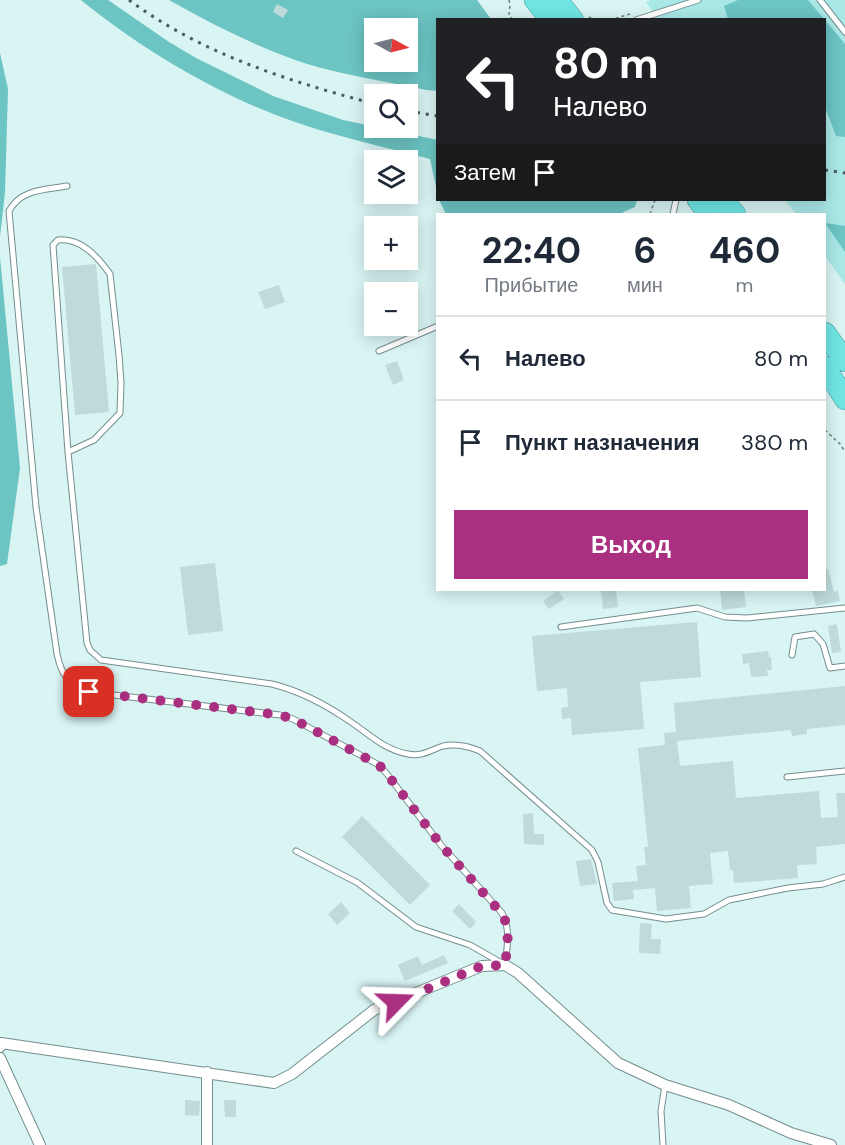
<!DOCTYPE html>
<html lang="ru">
<meta charset="utf-8">
<style>
body{margin:0;font-family:"DM Sans",sans-serif;background:#f6f6f7;color:#1f2937;height:100vh;display:flex;flex-direction:column;font-size:22px;white-space:nowrap}
*{box-sizing:border-box;margin:0}
p{font-size:20px;color:#747a83}
.icon{flex:none;width:33px;height:33px;fill:none;stroke:currentColor;stroke-width:2;stroke-linecap:round;stroke-linejoin:round}
.map{position:relative;flex:1;overflow:hidden}
.panel{position:absolute;left:436px;top:213px;width:390px;height:378px;display:flex;flex-direction:column;background:#fff;border-radius:0px;box-shadow:0 3px 15px #0003}
.panel>*{flex:none}
.top-card{position:absolute;left:436px;top:18px;width:390px;height:183px;border-radius:0px;box-shadow:0 3px 15px #0003;background:#202124;color:#fff;overflow:hidden}
.needle{width:39px;rotate:97deg}
.tools{position:absolute;left:364px;top:18px;display:grid;gap:12px}
.tools a{display:grid;place-items:center;width:54px;height:54px;border-radius:0px;background:#fff;box-shadow:0 3px 15px #0003;font-size:30px}
.pin{position:absolute;display:grid;place-items:center;width:51px;height:51px;color:#fff;margin:-26px;border-radius:12px;box-shadow:0 3px 9px #0006}
.me{position:absolute;width:66px;margin:-33px;rotate:68deg;stroke-linejoin:round;filter:drop-shadow(0 0 4px #0008)}
.turn{display:flex;align-items:center;gap:21px;height:126px;padding:0 18px;font-size:27px}
.turn .icon{width:78px;height:78px;stroke-width:2.5}
.turn b{display:block;font-size:42px;line-height:51px}
.then{display:flex;align-items:center;height:57px;padding:0 18px;background:#0003;gap:12px;font-size:22px}
.eta{display:flex;justify-content:space-evenly;align-items:center;height:102px;text-align:center}
.eta b{font-size:36px;font-weight:700;line-height:42px}
.cta{display:flex;gap:12px;margin-top:auto;padding:12px 18px}
.cta a{flex:1;height:69px;border-radius:0px;background:#aa2f81;color:#fff;font-size:24px;font-weight:700;line-height:69px;text-align:center}
ul{padding:0;list-style:none}
li{display:flex;align-items:center;gap:18px;height:84px;padding:0 18px;border-top:2px solid #e0e1e3}
li div{flex:1}
li b{display:block;font-size:22px}
li em{font-style:normal}
.map>svg:first-child{display:block}
.green{fill:#a8e8e7}
.forest{fill:#6cc4c3;fill-rule:evenodd}
.building{fill:#bedada}
.lines{fill:none;stroke-linecap:round;stroke-linejoin:round}
.lane-casing{stroke:#748e8d;stroke-width:7}
.street-casing{stroke:#748e8d;stroke-width:12}
.highway-casing{stroke:#4c9c9b;stroke-width:22}
.path{stroke:#6c7f7e;stroke-width:1.5;stroke-dasharray:3 3;stroke-linecap:butt}
.lane{stroke:#fff;stroke-width:5}
.street{stroke:#fff;stroke-width:10}
.highway{stroke:#6fe5e4;stroke-width:21}
.rail{stroke:#4b5a5a;stroke-width:3;stroke-dasharray:3 6;stroke-linecap:butt}
.route{stroke:#aa2f81;stroke-width:10;stroke-dasharray:0 18}
</style>
<div class="map">
<svg width="845" height="1145" viewBox="0 0 845 1145">
<rect width="100%" height="100%" fill="#d8f4f3"/>
<path class="green" d="M651 0H845V284L825 256V214H796L785 200H825V20L658 19 646 2Z"/>
<path class="forest" d="M81 0H108L169 42 196 58 273 96 343 120 438 140V196L430 159C389 148 347 139 307 126 228 101 145 52 81 0Z
M169 0H477L491 19 438 20V91L426 90C386 81 342 75 304 63 256 47 212 24 169 0ZM375 28H408V62H375Z
M738 0H808L824 19H728L724 6Z
M825 20 845 44V137L836 136 825 107Z
M0 53 8 89 5 192 0 237Z
M439 200H637L635 207 619 214H446Z
M825 223 845 226V252Z
M0 257 20 468 7 564 0 566Z"/>
<path class="building" d="M277 4 288 10 283 18 273 12Z
M96 264 109 412 75 415 62 267Z
M279 285 285 302 265 309 258 292Z
M397 361 404 380 393 385 385 365Z
M215 563 223 631 188 635 180 567Z
M825 569H828L834 592 838 591 840 601 816 606 812 590H825Z
M616 590 618 607 603 609 601 591Z
M720 590H744L746 607 722 610Z
M558 591 564 599 549 609 543 601Z
M697 622 701 677 640 682 644 729 572 735 571 718 562 719 561 708 568 707 567 688 537 691 532 636Z
M837 624 841 652 832 653 828 626Z
M768 651 769 657H771L772 670H767L768 676 751 677 749 663 743 664 742 654Z
M845 686V725L807 729V734L792 736 791 730 677 741 680 766 733 761 736 798 819 791 821 818 838 817 836 793H845V844L816 847 817 864 797 865 798 878 734 883 733 870H730L728 851 710 853 713 884 689 886 691 908 657 911 655 888 633 890 634 899 614 901 612 883 638 881 636 866 646 865 644 847H648L638 748 665 745 664 733 676 732 674 703Z
M533 813 534 834H544V845L524 844 523 814Z
M362 816 430 885 410 905 342 837Z
M591 859 597 884 580 886 576 861Z
M341 902 350 913 337 925 328 914Z
M459 904 476 922 470 929 452 911Z
M640 923 652 924 651 939H661L660 954 639 953Z
M444 955 448 963 405 981 398 965 418 956 422 965Z
M185 1100 200 1101 199 1116 185 1115Z
M224 1100H236V1117H225Z"/>
<g class="lines">
<defs>
<path id="lane" d="M820 0 845 32
M636 20 698 0
M67 186C44 190 21 189 9 211L36 507 57 654C62 677 68 683 89 692L280 715 293 719 379 765 387 774 441 845 502 913C511 929 507 948 505 965L470 945 416 927 358 883 296 851
M673 214 676 200
M379 351 438 326
M68 452 94 440 120 413 121 383 119 355 110 274C97 256 81 238 58 240L53 245 68 452 87 643 90 650 101 660 272 684C300 691 328 706 351 722 370 735 385 750 408 754 422 757 431 750 443 746 456 743 468 746 480 751L592 850 598 862 607 903 612 910 666 919 704 914 729 900 788 888 823 884 845 877
M561 627 697 608 725 617 747 618 845 608
M792 655 795 637 814 634 823 644 830 668 845 666
M787 777 845 771
M663 1145 661 1111 665 1085"/>
<path id="street" d="M0 1047 1 1043 274 1083 292 1074 374 1010 482 966 505 965 518 973 618 1063 665 1085 729 1105 791 1133 831 1145
M0 1058 40 1145
M207 1072V1145"/>
<path id="highway" d="M535 0 551 20
M557 0 573 20
M698 200 709 214
M722 200 735 214
M825 333 845 361
M825 367 845 399"/>
</defs>
<use href="#lane" class="lane-casing"/>
<use href="#street" class="street-casing"/>
<use href="#highway" class="highway-casing"/>
<path class="path" d="M509 0 510 5 509 14 513 20
M589 17 594 20
M610 20 630 14
M650 214 655 200
M825 430 840 444 845 452"/>
<use href="#lane" class="lane"/>
<use href="#street" class="street"/>
<use href="#highway" class="highway"/>
<path class="rail" d="M129 0C202 54 288 81 375 104
M408 111 438 116
M825 170 845 173"/>
</g>
<g class="lines">
<path class="route" d="M89 692 280 715 293 719 379 765 387 774 441 845 502 914C511 929 507 948 505 965L482 966 396 1002"/>
</g>
</svg>
<div class="tools">
<a><svg class="needle" viewBox="-14 -14 28 28"><path d="M0-13l5 13h-10z" fill="#e53935"/><path d="M0 13l5-13h-10z" fill="#747a83"/></svg></a>
<a><svg class="icon" aria-label="search" viewBox="0 0 24 24"><circle cx="10" cy="10" r="6"/><path d="M15 15l6 6"/></svg></a>
<a><svg class="icon" aria-label="layers" viewBox="0 0 24 24"><path d="M12 4l9 5-9 5-9-5zM3 14l9 5 9-5"/></svg></a>
<a>+</a>
<a>−</a>
</div>
<div class="pin" style="left:89px;top:692px;background:#d93025"><svg class="icon" aria-label="arrive" viewBox="0 0 24 24"><path d="M6 21V4h12l-3 4 3 4H6"/></svg></div>
<svg class="me" style="left:396px;top:1002px" viewBox="-20 -20 40 40"><path d="M0-17L14 15 0 8-14 15z" fill="#aa2f81" stroke="#fff" stroke-width="4"/></svg>
<div class="top-card">
<div class="turn"><svg class="icon" aria-label="left" viewBox="0 0 24 24"><path d="M17 20v-9H6M10 6l-5 5 5 5"/></svg><div><b>80 m</b>Налево</div></div>
<div class="then">Затем<svg class="icon" aria-label="arrive" viewBox="0 0 24 24"><path d="M6 21V4h12l-3 4 3 4H6"/></svg></div>
</div>
<section class="panel">
<div class="eta">
<div><b>22:40</b><p>Прибытие</p></div>
<div><b>6</b><p>мин</p></div>
<div><b>460</b><p>m</p></div>
</div>
<ul>
<li><svg class="icon" aria-label="left" viewBox="0 0 24 24"><path d="M17 20v-9H6M10 6l-5 5 5 5"/></svg><div><b>Налево</b></div><em>80 m</em></li>
<li><svg class="icon" aria-label="arrive" viewBox="0 0 24 24"><path d="M6 21V4h12l-3 4 3 4H6"/></svg><div><b>Пункт назначения</b></div><em>380 m</em></li>
</ul>
<div class="cta"><a>Выход</a></div>
</section>
</div>
